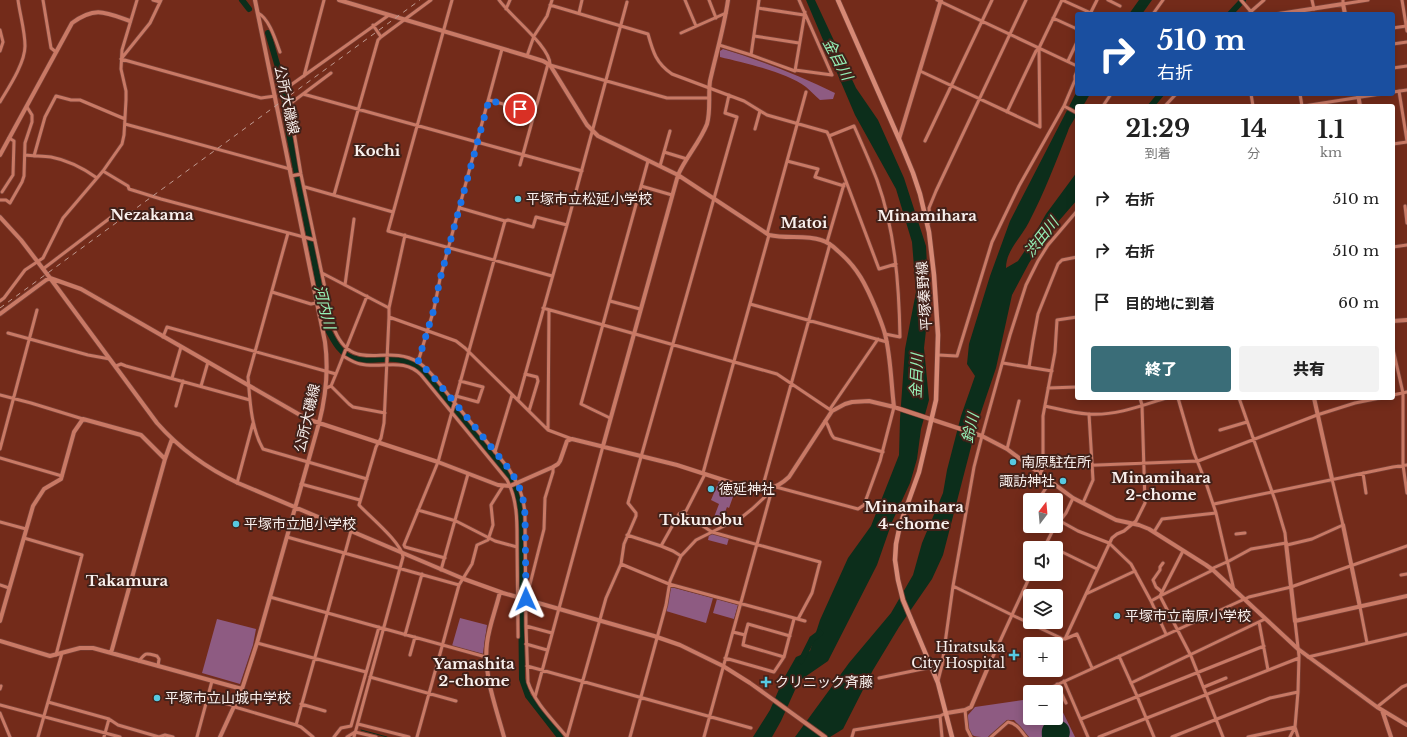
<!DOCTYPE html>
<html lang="ja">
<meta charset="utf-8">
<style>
body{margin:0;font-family:"Libre Baskerville","Noto Sans JP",serif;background:#f2f2f2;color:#222;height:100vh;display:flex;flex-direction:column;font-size:15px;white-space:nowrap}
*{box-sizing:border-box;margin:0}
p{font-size:13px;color:#767676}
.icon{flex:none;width:22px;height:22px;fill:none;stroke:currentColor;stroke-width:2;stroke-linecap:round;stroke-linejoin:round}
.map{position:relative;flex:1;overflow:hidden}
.side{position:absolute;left:1075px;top:104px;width:320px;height:296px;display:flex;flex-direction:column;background:#fff;border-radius:4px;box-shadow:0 2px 10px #0003}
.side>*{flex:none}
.guide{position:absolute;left:1075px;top:12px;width:320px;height:84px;border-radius:4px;box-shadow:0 2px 10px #0003;background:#1a4fa0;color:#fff;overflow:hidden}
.needle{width:26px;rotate:16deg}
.tools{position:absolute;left:1023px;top:493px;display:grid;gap:8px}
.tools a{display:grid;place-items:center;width:40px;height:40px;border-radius:4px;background:#fff;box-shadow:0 2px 10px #0003;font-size:20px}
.pin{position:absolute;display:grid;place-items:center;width:34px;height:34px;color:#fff;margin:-17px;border:2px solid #fff;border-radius:50%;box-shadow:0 1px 4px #0007}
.me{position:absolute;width:44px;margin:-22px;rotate:359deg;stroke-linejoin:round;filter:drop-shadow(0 0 3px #0008)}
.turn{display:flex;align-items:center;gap:14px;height:84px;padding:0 16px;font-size:18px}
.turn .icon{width:52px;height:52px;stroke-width:2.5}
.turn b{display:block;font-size:28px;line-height:34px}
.eta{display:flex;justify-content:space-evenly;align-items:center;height:68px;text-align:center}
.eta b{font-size:24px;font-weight:800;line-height:28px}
.primary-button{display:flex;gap:8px;margin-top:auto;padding:8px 16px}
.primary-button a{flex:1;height:46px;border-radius:4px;background:#3a6d78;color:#fff;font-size:16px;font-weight:800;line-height:46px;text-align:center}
.primary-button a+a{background:#f2f2f2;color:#222}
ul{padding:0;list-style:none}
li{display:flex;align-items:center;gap:12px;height:52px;padding:0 16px}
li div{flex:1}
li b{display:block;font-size:15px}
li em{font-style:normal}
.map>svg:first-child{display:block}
.green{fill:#8e5b82}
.water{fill:#0c2e1b}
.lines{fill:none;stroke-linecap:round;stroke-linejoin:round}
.stream{stroke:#0c2e1b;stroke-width:1}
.river{stroke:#0c2e1b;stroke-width:6}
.street-casing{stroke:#783f34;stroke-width:4.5}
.secondary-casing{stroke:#783f34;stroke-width:5.5}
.primary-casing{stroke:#783f34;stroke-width:6}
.street{stroke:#c97965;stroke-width:3}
.secondary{stroke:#c97965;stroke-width:4}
.primary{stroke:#d78975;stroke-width:4.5}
.rail{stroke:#bf9a91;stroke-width:1;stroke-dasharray:5 5;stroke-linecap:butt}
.route{stroke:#1a73e8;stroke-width:7;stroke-dasharray:0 12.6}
.poi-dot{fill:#57c9e2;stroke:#422119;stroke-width:1.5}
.labels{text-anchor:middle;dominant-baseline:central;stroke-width:4;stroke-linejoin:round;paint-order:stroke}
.street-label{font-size:14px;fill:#f9f0ed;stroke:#422119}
.poi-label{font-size:14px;fill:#f9f0ed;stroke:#422119;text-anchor:start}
.water-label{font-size:15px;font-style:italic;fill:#96f2b7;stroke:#422119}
.neighbourhood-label{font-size:15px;font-weight:bold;fill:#f9f0ed;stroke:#422119}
</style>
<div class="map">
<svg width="1407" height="737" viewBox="0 0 1407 737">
<rect width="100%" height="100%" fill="#732b1a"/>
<path class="green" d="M723 49C762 61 799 75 835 93L833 99 820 100C815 96 811 91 806 87 786 72 745 63 720 57V51Z
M719 481 726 483 723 490 734 494 729 508 727 507 722 520 714 517 719 504 711 500Z
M713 533 729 538 727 545 708 540 709 535Z
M671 587 713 598 706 623 666 611Z
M717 599 738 605 734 619 713 613Z
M460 618 487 625 483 654 452 646Z
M217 619 256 629 253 645 240 684 202 673Z
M1056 698 1075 737H1029L1014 720H1007L988 737C968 737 968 735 968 715L975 707 1030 699V718H1056Z"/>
<path class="water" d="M806 0H815L856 88 878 120 904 178 926 246 929 304 924 348 929 400 921 429 917 459 910 483 892 522 877 565 828 661 799 681 781 721 772 737H753L770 710 783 680 796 657 810 651 820 620 848 558 871 526 899 455 900 419 905 349 916 292 912 242 896 189 855 115Z
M1139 0H1152L1142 14H1129Z
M1077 91V94H1090L1083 106H1077C1077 120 1072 120 1068 131 1056 162 1044 193 1029 222 1021 238 1006 250 1006 268L1018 261 1028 246 1046 214 1077 172V200L1051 230 1029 263 1012 295 996 368 977 424 943 555 932 579 899 627 873 670 843 729 830 737H795L849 663 891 613 913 575 922 543 943 493 947 470 961 416 975 376 967 364 969 344 990 276 1010 221Z
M1051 719C1062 719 1073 724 1069 737H1042C1041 728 1043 724 1051 719Z"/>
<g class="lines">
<path class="stream" d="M361 730 387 737"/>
<path class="river" d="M242 0 249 9
M1230 14 1243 0
M268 33 282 81 284 94 287 124 328 330C332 337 335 344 340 349 354 367 377 357 396 359 405 360 414 365 422 370L505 471 515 490 520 505 522 679 528 696 560 737
M1151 106 1161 94
M801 661 812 639 820 633"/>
<defs>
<path id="street" d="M43 0 51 48 56 52
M153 0 160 2
M161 0 150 23 121 59 261 98 275 96
M452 0 388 231 552 276
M499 0C510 16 551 47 550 65L667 98H709
M685 0 696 26
M709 0 716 18
M799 0 832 75
M937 0 1077 66
M1062 0 1091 13
M1108 0 1120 6
M1241 0 1253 14
M1312 0 1314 9
M1343 0V4L1368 0
M1402 0 1407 31
M550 5 648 34C653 52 656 63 672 74L744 101 767 115 827 132 829 136 854 126C862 144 870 162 877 180 895 230 899 284 900 337L885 334
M758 8 804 15
M506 9 510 0
M258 13C269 18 276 41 280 52
M579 13 582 0
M1090 14 1097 0
M1153 14 1163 0
M1248 14 1264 0
M1053 18 1077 29
M1393 28 1406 26
M0 30 3 42 0 51
M681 33 726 13
M754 36 799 43
M381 37 431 0
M1393 44 1407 42
M719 45 751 55 795 71 805 12
M751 55 759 0
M527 56 534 36 547 16 552 0
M1068 61 1077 42
M1393 68 1407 66
M795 70 832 75
M920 71 1040 127 1039 48
M1077 71 1075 76V80L1064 106 1077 113
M331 73 291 103 293 126 301 174 333 326C352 377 385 342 418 362 431 370 441 386 451 398 470 422 490 445 509 469 518 484 524 495 525 514L526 626 528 682C535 703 553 720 567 737
M304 76 324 0
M288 87 389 15
M1399 91 1407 141
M1393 92 1407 90
M303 94 582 171
M1251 94 1253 106
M1300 94 1302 106
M489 100 535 113
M0 102C9 87 25 63 25 46 25 31 20 15 18 0
M1103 106 1111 94
M1165 106 1176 94
M1304 106 1380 94
M1007 112 1036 51 1039 48 1062 0
M125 124 290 169
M755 129 760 111
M829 136 879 269 896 264
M925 141 992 0
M1393 144 1407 142
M664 152 687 159
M25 155C33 156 42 156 51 157 67 160 83 168 97 178
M34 156 45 117 56 96 71 100H80L125 119
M787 161 818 169 815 177 844 186
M520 165 548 64
M660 166 670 131
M103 171 128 186 129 189 161 199 315 240
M291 176 301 174
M641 186 672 195
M305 187 393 212
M2 192 13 175 14 141 9 138
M334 195 378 40 381 37 373 25
M0 200H6L10 203 22 182 24 176 25 143 32 122V115L27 107
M1405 206 1407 223
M460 208 505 221 508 220 533 227 536 217 567 225
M927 224 930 221 929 208 936 191 1026 0
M288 233 248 377C250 401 251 428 263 449L367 479
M767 234 806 92
M827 242 844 184
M1393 247 1407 245
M43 269 114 215 116 218
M322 273 389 308
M345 285 354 219
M272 292 311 304 316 303
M0 301 4 298 25 270 43 258 63 218 103 171 122 144 124 135 126 100V91L121 69 122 50 137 0
M610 301 640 309
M750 304 887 342
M543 308 777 374 832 411
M389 317 456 341 465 348 548 430 572 439
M8 333 88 355 110 359
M163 337 167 327 336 374 367 296
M1393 349 1403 393V465L1407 493
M938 355 957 356 992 242 1019 186 1064 106
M343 356C348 359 354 363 360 364 382 369 404 357 421 375L507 480C518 501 517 524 517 547
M418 362 434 309 440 279 502 49
M1003 363 1052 371
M116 366 121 364 126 366 250 400
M1029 367 1033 341 1038 314 1058 264 1062 260 1077 257
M525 374 537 377 538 381 529 411
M172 378 181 347
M201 386 208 362
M331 386 349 404 353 407 385 413
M326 388 331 386 336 374
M1048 388 1077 387
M0 395 31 403 83 419
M1393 395 1407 392
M456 396 478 402 483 387 460 381
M1178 398 1194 453 1206 483 1216 513 1234 590
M518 400 567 225 627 2
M176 406 183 381
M1045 406C1059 409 1073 413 1088 414 1115 416 1141 406 1166 398
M830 409 878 339
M610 418 581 404 648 161
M825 421C830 426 829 433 834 438L883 452
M548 430 549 310
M1220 430 1247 422
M0 449 37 310
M1007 449 1019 401
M495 452 512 395
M0 458 62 476
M1043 468V416L1055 352 1057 320 1077 317
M703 473 769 235
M1363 473 1366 493
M1040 474 1043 468 1048 467 1198 461 1317 415 1355 403 1380 398
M237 483 253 423
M301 484 360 500
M776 487 858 509 864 505 880 461 894 407
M762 489 830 244
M1038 500 1050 482
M1083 503 1093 480 1089 414
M1214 504 1393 467 1407 465
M418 510 456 521 495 541 517 547 518 637
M683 513 712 532 820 562 812 593 798 619
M1060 521 1078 531 1109 543 1131 564 1151 601 1166 634
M0 522 26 529
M1056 526 1066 513 1073 498
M1154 532 1162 519 1216 513
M1236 534 1245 533
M627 535 661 546 679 514 686 511 705 474
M287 537 459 585
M24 538 82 555 56 655
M1046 544 1053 548
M1287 545 1312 539 1343 525 1332 479
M661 546 673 551 681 556
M1044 548 1053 530 1056 526
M1056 549 1097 569
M345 553 351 531
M445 558 405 547 404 545 438 462 505 221
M621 564 669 584 805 621
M1211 569 1229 561 1251 549 1286 543 1285 533 1276 503 1239 398
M441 570 468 474
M1213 570 1160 596 1191 656 1223 737
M1401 575 1407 574
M0 585 9 588
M953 586 1012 615 1031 574
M1162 592 1156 587 1153 580 1160 570V567L1163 563
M1086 594 1135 571
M527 596 544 529 545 498 553 472V467
M270 597 486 657
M1151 601 1160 596 1183 551
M1360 607 1367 643
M1259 622 1268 670
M526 626 552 633
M733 632 745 635 748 624 790 636
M405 635 422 574
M745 635 743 645 784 657
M1065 639 1077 634 1092 668
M257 643 366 672
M526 644 547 650
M410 655 415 637
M1119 656 1137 696 1154 737
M1308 657 1407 634
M725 658 774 672 784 657 794 619
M139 661C146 652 146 653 157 656L159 659 158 666
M989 665 1012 615 1063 639H1065L1112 538 1117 534 1124 531 1136 521 1145 503 1142 405 1140 398
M527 666 751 728
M370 677 456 701
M879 678 932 667
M938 681 942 665 953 586 974 467 982 436 1010 335 1026 285 1038 261 1048 245 1077 211
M1064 681 1088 737
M1131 683 1265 619
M1057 684 1066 703
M1052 687 1249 597 1291 587 1407 546
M1204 687 1226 678
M0 689 1 686
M535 697 603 446
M207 698 235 706
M48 702 109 719 118 725 159 737 165 735 173 737
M301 704 325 711
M0 705 120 737
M235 707 296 725 344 553
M1377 707 1402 687 1407 685
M965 710 967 729 971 737
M0 713 10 737
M1081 719 1264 646
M358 724 409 737
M296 725 301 727 313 737
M38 737 62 653
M104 737 109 719
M197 737 212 681
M334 737 341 728 351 726 379 627
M347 737 355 732 376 737
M354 737 403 557C402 543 369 516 359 505L376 447 381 438 384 423 389 317V308L405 235
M417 737 459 585 472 564 477 545 488 540 493 525 491 505 503 486
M567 737 606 598 621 564 624 544 636 516V513L628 503 737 117 725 113 729 95
M630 737 666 605 670 581 681 556 696 540 742 517 752 509 767 495 770 489
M704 737 771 493 770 489
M852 737 854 730 940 716
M942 737 940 716 946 713
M991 737 1008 722C1017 723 1021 731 1026 737
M1099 737 1299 658
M1172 737 1270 698 1298 692
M1248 737 1295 727 1298 737
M1290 737 1295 727 1298 692 1299 656 1295 621"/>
<path id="secondary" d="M339 0 527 56 543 61 550 65 587 125 598 136 678 175 769 235C786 239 805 235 821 240 828 242 833 246 838 251 858 268 866 285 876 309 879 317 883 326 885 334 891 358 891 383 894 407
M1279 14 1343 4 1345 14
M1358 94 1360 106
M899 139 941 0
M0 155 72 23C95 6 105 12 130 21
M0 217 21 240 50 278 157 423C180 449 206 468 238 483L464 579 503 593 654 636 680 645 723 666 750 683 825 737
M0 314 46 280 50 278 81 289 307 419 438 462 498 485 510 486 553 467 558 464 560 461 567 441 572 439 677 465 745 487C763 492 775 490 789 477L832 411 845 404 852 402 869 401 894 407 982 436 1007 449 1073 498 1116 520 1139 525 1149 529 1206 565 1213 570 1298 649 1377 707 1407 725
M1393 321 1407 320
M1314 398 1332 479
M603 446 678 175C686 157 700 142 707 124 711 110 708 95 710 81 716 54 724 28 728 0
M1343 525 1360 607
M1286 543 1295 621 1407 596
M500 592C496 609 489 626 487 643 483 675 496 707 504 737
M0 621 33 506 44 489 61 479 74 432 83 419 141 435 165 459
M0 641 50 656 80 648H93L242 689
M111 653 165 459 172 439
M1382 710 1391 737
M947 713 965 710 971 707 989 665
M220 737 242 689 257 643 319 423C326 396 329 371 325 342L255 0"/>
<path id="primary" d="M838 0 899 139 913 173 920 194 929 232 934 275 938 335 936 400 919 472 900 525 896 544 895 560 898 580 903 600 938 683 952 737"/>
</defs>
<use href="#street" class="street-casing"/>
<use href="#secondary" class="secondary-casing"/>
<use href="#primary" class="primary-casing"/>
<use href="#street" class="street"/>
<use href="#secondary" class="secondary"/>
<use href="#primary" class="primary"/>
<path class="rail" d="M0 308 420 0"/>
</g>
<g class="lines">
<path class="route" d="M520 109 489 100 440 279 434 309 418 362 430 373 475 427 509 469 518 483 523 499 525 514 526 599"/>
</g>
<g class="poi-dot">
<circle cx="518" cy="199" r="4"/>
<circle cx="1013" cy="462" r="4"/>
<circle cx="1063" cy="481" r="4"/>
<circle cx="711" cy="489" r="4"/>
<circle cx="236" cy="524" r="4"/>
<circle cx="1117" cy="616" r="4"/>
<path d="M1012 649h4v4h4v4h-4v4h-4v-4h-4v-4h4z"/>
<path d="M764 676h4v4h4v4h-4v4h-4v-4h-4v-4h4z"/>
<circle cx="157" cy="698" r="4"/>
</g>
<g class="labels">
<g class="street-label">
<text transform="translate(287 100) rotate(78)">公所大磯線</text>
<text transform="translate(924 296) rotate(-94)">平塚秦野線</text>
<text transform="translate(307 418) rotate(-77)">公所大磯線</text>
</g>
<g class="poi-label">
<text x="526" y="199">平塚市立松延小学校</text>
<text x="1021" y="462">南原駐在所</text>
<text x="1055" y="481" text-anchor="end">諏訪神社</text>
<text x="719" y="489">徳延神社</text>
<text x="244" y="524">平塚市立旭小学校</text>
<text x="1125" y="616">平塚市立南原小学校</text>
<text x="1005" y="647" text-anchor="end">Hiratsuka<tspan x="1005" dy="16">City Hospital</tspan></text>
<text x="775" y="682">クリニック斉藤</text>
<text x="165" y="698">平塚市立山城中学校</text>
</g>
<g class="water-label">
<text transform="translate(838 59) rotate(62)">金目川</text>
<text transform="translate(1041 237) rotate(-52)">渋田川</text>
<text transform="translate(325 307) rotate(76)">河内川</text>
<text transform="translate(916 376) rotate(-88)">金目川</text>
<text transform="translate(970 428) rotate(-77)">鈴川</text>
</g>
<g class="neighbourhood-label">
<text x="377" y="150">Kochi</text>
<text x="152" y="214">Nezakama</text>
<text x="927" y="215">Minamihara</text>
<text x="804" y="222">Matoi</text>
<text x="1161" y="477">Minamihara<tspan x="1161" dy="17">2-chome</tspan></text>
<text x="914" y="506">Minamihara<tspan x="914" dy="17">4-chome</tspan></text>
<text x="701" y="519">Tokunobu</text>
<text x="127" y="580">Takamura</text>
<text x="474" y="663">Yamashita<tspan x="474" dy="17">2-chome</tspan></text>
</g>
</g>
</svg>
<div class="tools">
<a><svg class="needle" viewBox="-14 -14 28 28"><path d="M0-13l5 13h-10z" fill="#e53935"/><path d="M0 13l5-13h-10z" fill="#767676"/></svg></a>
<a><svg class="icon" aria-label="sound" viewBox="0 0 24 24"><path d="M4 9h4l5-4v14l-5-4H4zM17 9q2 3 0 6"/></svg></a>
<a><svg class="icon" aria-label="layers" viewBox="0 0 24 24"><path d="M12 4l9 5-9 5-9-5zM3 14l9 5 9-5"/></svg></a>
<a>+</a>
<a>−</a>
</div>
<div class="pin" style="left:520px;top:109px;background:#d93025"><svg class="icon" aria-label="arrive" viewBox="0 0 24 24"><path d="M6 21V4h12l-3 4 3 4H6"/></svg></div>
<svg class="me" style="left:526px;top:599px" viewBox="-20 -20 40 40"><path d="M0-17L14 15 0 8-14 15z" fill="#1a73e8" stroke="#fff" stroke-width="4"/></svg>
<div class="guide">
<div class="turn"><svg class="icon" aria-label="right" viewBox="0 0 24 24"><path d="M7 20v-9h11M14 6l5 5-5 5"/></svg><div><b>510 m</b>右折</div></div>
</div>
<section class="side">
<div class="eta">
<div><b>21:29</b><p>到着</p></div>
<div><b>14</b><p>分</p></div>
<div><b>1.1</b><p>km</p></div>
</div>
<ul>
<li><svg class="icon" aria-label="right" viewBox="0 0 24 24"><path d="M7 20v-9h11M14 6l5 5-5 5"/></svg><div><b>右折</b></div><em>510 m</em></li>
<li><svg class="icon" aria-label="right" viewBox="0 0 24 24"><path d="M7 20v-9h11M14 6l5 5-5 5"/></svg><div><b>右折</b></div><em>510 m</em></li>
<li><svg class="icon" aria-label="arrive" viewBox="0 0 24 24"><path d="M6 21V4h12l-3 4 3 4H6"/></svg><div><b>目的地に到着</b></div><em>60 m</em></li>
</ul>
<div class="primary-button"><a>終了</a><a>共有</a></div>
</section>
</div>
